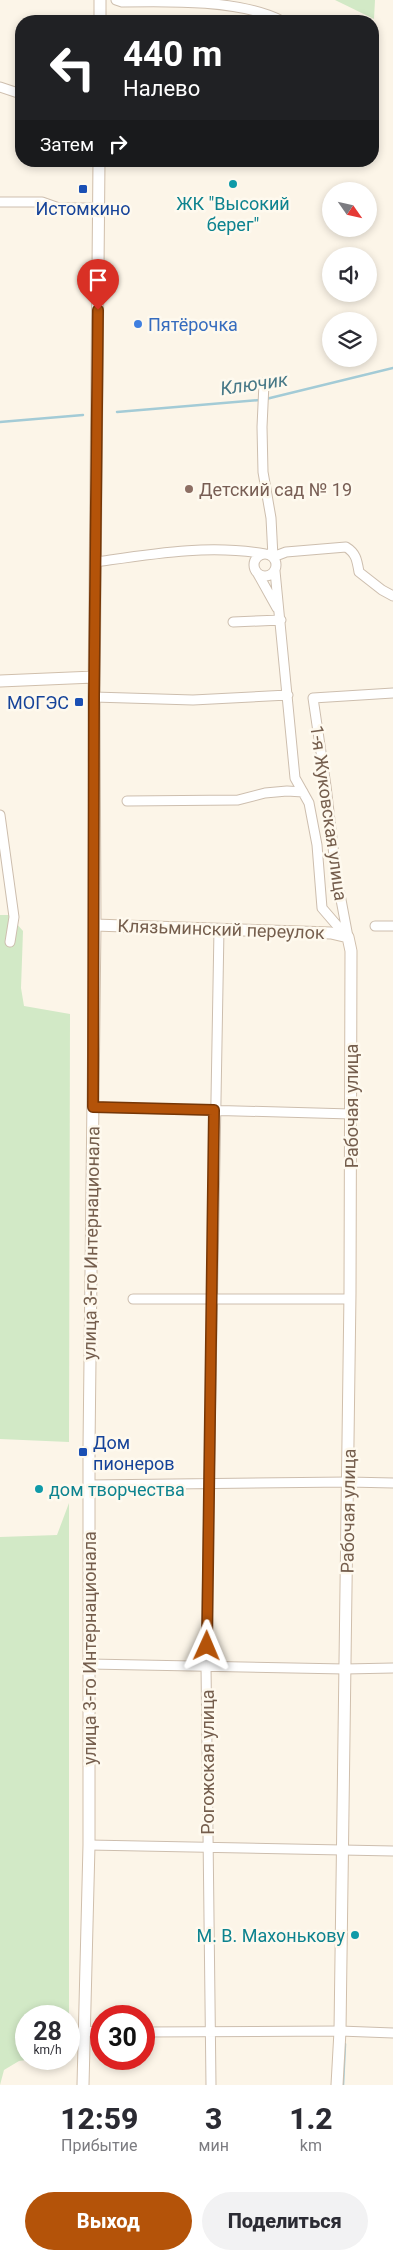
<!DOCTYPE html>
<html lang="ru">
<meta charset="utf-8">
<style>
body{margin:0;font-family:Roboto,sans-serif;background:#f2f2f3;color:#2b2b33;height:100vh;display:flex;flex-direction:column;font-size:19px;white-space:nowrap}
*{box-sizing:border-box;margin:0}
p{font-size:16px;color:#7c7c81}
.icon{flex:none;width:28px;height:28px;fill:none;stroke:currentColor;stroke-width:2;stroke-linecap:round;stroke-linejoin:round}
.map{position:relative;height:2085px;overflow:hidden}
.panel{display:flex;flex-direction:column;background:#fff;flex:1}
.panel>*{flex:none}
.hud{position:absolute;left:15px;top:15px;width:364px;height:152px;border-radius:20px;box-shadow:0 2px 8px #0003;background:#202124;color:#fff;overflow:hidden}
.needle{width:32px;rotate:124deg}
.tools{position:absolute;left:322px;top:182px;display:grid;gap:10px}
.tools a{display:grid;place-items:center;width:55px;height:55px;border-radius:50%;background:#fff;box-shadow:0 2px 8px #0003;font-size:25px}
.speed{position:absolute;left:15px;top:2005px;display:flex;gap:10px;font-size:25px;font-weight:700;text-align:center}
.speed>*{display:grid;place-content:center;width:65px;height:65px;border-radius:50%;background:#fff;box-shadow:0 2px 8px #0003;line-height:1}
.speed small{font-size:12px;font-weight:400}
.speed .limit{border:8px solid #d22;background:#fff;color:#111}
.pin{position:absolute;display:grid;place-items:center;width:42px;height:42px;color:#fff;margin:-51px -21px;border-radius:50% 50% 50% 0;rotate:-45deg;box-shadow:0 0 5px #0007}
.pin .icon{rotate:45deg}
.me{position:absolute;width:55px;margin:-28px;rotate:1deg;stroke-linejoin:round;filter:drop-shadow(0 0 4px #0008)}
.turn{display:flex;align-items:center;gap:18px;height:105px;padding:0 25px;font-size:22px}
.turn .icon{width:65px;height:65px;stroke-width:2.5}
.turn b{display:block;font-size:35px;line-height:42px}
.then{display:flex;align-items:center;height:48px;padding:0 25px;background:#0003;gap:10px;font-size:19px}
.eta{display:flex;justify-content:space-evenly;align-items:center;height:85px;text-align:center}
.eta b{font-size:30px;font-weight:800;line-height:35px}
.primary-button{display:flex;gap:10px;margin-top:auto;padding:10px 25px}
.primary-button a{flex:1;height:58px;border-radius:30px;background:#b45309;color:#fff;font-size:20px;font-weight:800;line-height:58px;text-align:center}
.primary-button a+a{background:#f2f2f3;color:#2b2b33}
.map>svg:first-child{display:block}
.green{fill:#d2e9c6}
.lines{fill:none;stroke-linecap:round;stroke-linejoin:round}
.stream{stroke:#a3cbd6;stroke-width:2.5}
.street-casing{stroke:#cdbeae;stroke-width:11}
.secondary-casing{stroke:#d0bfac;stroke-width:13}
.street{stroke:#fff;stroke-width:9}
.secondary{stroke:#fff;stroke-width:11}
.route-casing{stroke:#753606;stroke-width:12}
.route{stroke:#b45309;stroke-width:9}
.culture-dot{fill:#0f9aa8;stroke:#fef9ee;stroke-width:2}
.transit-dot{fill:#1a4fb4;stroke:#fef9ee;stroke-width:2}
.shop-dot{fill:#3f7fe0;stroke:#fef9ee;stroke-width:2}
.education-dot{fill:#8d6e63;stroke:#fef9ee;stroke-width:2}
.labels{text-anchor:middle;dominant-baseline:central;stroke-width:5;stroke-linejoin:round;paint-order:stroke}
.culture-label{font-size:18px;fill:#0d838f;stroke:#fef9ee}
.transit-label{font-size:18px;fill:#164399;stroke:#fef9ee}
.shop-label{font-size:18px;fill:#366cbe;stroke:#fef9ee;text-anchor:start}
.education-label{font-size:18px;fill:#785e54;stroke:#fef9ee;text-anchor:start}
.street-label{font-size:18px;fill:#755e4d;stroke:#fef9ee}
.water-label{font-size:19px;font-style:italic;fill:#477887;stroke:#fef9ee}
</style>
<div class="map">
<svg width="393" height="2085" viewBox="0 0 393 2085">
<rect width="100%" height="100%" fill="#fcf5e8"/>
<path class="green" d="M335 0H375L374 19Z
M0 915H9L23 931 21 988 24 1006 70 1014 69 1442 0 1439Z
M69 1503V2054V2016H26V2059H34L19 2061 4 2070 0 2085V1537L57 1535Z"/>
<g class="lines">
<path class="stream" d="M266 399 393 368
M117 412 260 400
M0 422 83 415
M343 2085 345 2044"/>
<defs>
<path id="street" d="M116 0 122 2C170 1 243 0 282 21
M0 87 21 94
M0 202H42L59 208H99
M264 383 262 427 263 472 271 518 273 557 286 552 346 547C356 553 357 560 359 572L382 590 393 596
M254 565a11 11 0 1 1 22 0a11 11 0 1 1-22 0Z
M96 562C152 554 209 544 265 554
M275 571 295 778 309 803 317 845 322 908 347 937
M258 574 277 608
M233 622 281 620
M94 697 193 700 288 695
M127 801 238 800 265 793 287 791 303 792
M0 815 14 917 10 942
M375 926H393
M348 937 336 873 326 786 313 698 393 693
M93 1107 351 1114
M133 1299H350
M89 1485 348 1482 393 1483
M90 1664 345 1669 393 1668
M89 1845 393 1851
M85 2031 101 2032
M144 2032 340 2031 393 2033
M211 2085 206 1666 219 929"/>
<path id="secondary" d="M100 21V0
M0 681 94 677
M95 925 331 933 348 937 351 951 350 1293 340 2031 337 2085
M83 2085 89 1845V1447L95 925 94 697 99 161"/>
</defs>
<use href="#street" class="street-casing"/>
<use href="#secondary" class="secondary-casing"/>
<use href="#street" class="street"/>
<use href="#secondary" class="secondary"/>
</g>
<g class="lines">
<defs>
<path id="route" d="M98 310 94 697 93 1107 214 1110 207 1646"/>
</defs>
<use href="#route" class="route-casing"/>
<use href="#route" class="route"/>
</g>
<g class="culture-dot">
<circle cx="233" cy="184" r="5"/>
<circle cx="39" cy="1489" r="5"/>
<circle cx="355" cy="1935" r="5"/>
</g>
<g class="transit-dot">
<rect x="78" y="184" width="10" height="10" rx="2.5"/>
<rect x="74" y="697" width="10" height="10" rx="2.5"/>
<rect x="78" y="1447" width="10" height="10" rx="2.5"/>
</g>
<circle class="shop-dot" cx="138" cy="324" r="5"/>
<circle class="education-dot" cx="189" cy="489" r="5"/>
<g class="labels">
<g class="culture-label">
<text x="233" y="203">ЖК "Высокий<tspan x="233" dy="21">берег"</tspan></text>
<text x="49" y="1489" text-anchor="start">дом творчества</text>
<text x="345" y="1935" text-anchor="end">М. В. Махонькову</text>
</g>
<g class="transit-label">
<text x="83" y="208">Истомкино</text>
<text x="69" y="702" text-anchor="end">МОГЭС</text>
<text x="93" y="1442" text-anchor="start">Дом<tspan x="93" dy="21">пионеров</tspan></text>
</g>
<g class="shop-label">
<text x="148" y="324">Пятёрочка</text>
</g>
<g class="education-label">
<text x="199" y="489">Детский сад № 19</text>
</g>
<g class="street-label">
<text transform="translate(329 813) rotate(82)">1-я Жуковская улица</text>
<text transform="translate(221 929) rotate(2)">Клязьминский переулок</text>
<text transform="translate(351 1106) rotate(-90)">Рабочая улица</text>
<text transform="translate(91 1243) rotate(-89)">улица 3-го Интернационала</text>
<text transform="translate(348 1511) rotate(-89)">Рабочая улица</text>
<text transform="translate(89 1648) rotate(-90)">улица 3-го Интернационала</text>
<text transform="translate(207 1762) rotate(-90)">Рогожская улица</text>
</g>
<g class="water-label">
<text transform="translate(254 384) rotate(-8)">Ключик</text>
</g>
</g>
</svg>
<div class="tools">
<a><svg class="needle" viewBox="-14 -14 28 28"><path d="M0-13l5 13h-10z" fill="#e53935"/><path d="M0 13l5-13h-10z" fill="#7c7c81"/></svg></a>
<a><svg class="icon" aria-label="sound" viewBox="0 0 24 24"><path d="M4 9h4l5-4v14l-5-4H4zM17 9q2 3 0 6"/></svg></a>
<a><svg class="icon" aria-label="layers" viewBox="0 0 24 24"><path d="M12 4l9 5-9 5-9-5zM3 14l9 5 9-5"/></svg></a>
</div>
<div class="speed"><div>28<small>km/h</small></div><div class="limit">30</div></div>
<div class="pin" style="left:98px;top:310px;background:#d93025"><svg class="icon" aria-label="arrive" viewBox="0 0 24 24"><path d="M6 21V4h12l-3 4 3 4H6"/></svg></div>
<svg class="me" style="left:207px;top:1646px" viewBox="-20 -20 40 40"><path d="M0-17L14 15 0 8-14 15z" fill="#b45309" stroke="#fff" stroke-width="4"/></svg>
<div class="hud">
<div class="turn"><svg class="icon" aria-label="left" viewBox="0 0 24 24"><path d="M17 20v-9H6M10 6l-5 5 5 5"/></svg><div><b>440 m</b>Налево</div></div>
<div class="then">Затем<svg class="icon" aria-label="right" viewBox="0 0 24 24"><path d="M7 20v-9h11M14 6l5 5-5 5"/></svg></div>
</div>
</div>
<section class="panel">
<div class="eta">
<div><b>12:59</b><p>Прибытие</p></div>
<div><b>3</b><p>мин</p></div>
<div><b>1.2</b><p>km</p></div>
</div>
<div class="primary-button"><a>Выход</a><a>Поделиться</a></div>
</section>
